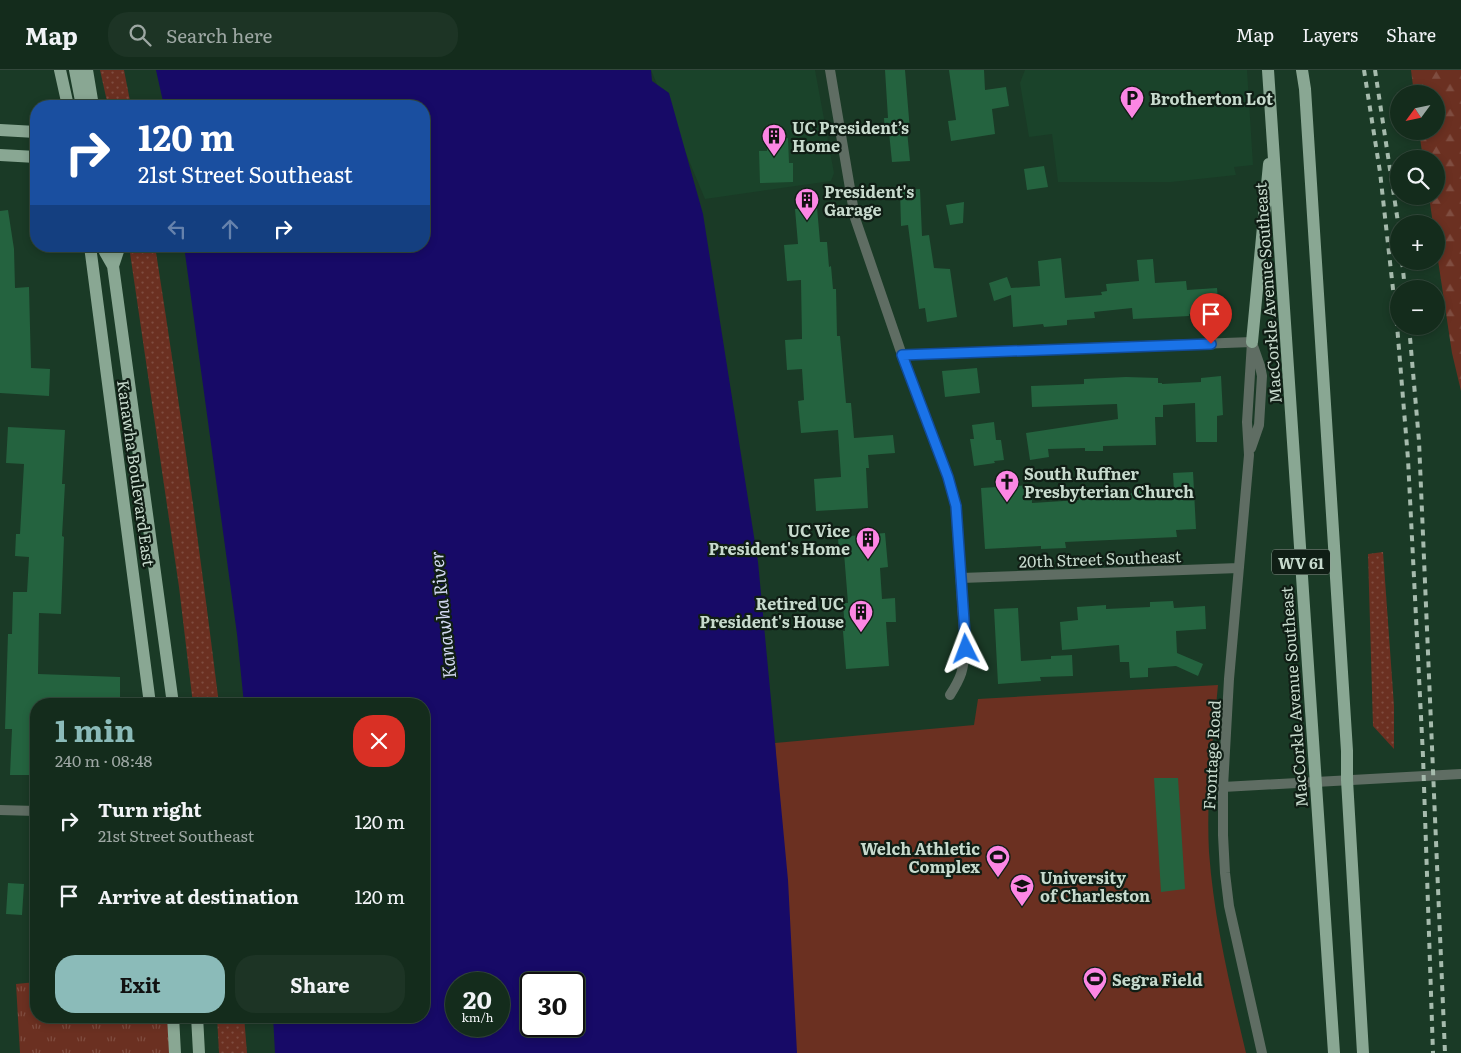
<!DOCTYPE html>
<meta charset="utf-8">
<style>
body{margin:0;font-family:Literata,serif;background:#1d3425;color:#f1f3f6;height:100vh;display:flex;flex-direction:column;font-size:19px;white-space:nowrap}
*{box-sizing:border-box;margin:0}
p{font-size:16px;color:#9da7a3}
.icon{flex:none;width:28px;height:28px;fill:none;stroke:currentColor;stroke-width:2;stroke-linecap:round;stroke-linejoin:round}
.map{position:relative;flex:1;overflow:hidden}
.drawer{position:absolute;left:30px;top:628px;width:400px;height:325px;display:flex;flex-direction:column;background:#142c1c;border-radius:20px;box-shadow:0 2px 8px #0003,0 0 0 1px #33483b}
.drawer>*{flex:none}
.hud{position:absolute;left:30px;top:30px;width:400px;height:152px;border-radius:20px;box-shadow:0 2px 8px #0003,0 0 0 1px #33483b;background:#1a4fa0;color:#fff;overflow:hidden}
.needle{width:32px;rotate:237deg}
.tools{position:absolute;left:1390px;top:15px;display:grid;gap:10px}
.tools a{display:grid;place-items:center;width:55px;height:55px;border-radius:50%;background:#142c1c;box-shadow:0 2px 8px #0003,0 0 0 1px #33483b;font-size:25px}
.speed{position:absolute;left:445px;top:902px;display:flex;gap:10px;font-size:25px;font-weight:700;text-align:center}
.speed>*{display:grid;place-content:center;width:65px;height:65px;border-radius:50%;background:#142c1c;box-shadow:0 2px 8px #0003,0 0 0 1px #33483b;line-height:1}
.speed small{font-size:12px;font-weight:400}
.speed .limit{border:2px solid #111;border-radius:8px;background:#fff;color:#111}
.pin{position:absolute;display:grid;place-items:center;width:42px;height:42px;color:#fff;margin:-51px -21px;border-radius:50% 50% 50% 0;rotate:-45deg;box-shadow:0 0 5px #0007}
.pin .icon{rotate:45deg}
.me{position:absolute;width:55px;margin:-28px;rotate:357deg;stroke-linejoin:round;filter:drop-shadow(0 0 4px #0008)}
.turn{display:flex;align-items:center;gap:18px;height:105px;padding:0 25px;font-size:22px}
.turn .icon{width:65px;height:65px;stroke-width:2.5}
.turn b{display:block;font-size:35px;line-height:42px}
.lanes{display:flex;align-items:center;height:48px;padding:0 25px;background:#0003;justify-content:center;gap:25px;direction:ltr}
.lanes .off{opacity:.35}
.round{display:grid;place-items:center;flex:none;width:52px;height:52px;border-radius:20px;background:#1d3425}
.head{display:flex;align-items:center;justify-content:space-between;height:85px;padding:0 25px}
h1{font-size:30px;font-weight:700;line-height:38px;color:#8bbbb9}
.button{display:flex;gap:10px;margin-top:auto;padding:10px 25px}
.button a{flex:1;height:58px;border-radius:20px;background:#8bbbb9;color:#111;font-size:20px;font-weight:700;line-height:58px;text-align:center}
.button a+a{background:#1d3425;color:#f1f3f6}
ul{padding:0;list-style:none}
li{display:flex;align-items:center;gap:15px;height:75px;padding:0 25px}
li div{flex:1}
li b{display:block;font-size:19px}
li em{font-style:normal}
header{display:flex;align-items:center;gap:30px;box-sizing:border-box;height:70px;padding:0 25px;background:#142c1c;border-bottom:1px solid #33483b}
header strong{font-size:24px}
nav{display:flex;gap:28px;margin-inline-start:auto;font-size:18px}
.search{width:350px;height:45px;background:#1d3425;display:flex;align-items:center;gap:12px;box-sizing:border-box;padding:0 18px;border-radius:20px;color:#9da7a3;font-size:19px}
.map>svg:first-child{display:block}
.built{fill:#1a432a}
.grass{fill:url(#grass-dots)}
.forest{fill:url(#forest-firs)}
.park{fill:url(#park-tufts)}
.garden{fill:#6b3021}
.water{fill:#170a67;fill-rule:evenodd}
.building{fill:#24633f}
.lines{fill:none;stroke-linecap:round;stroke-linejoin:round}
.street{stroke:#5f6d63;stroke-width:10}
.primary{stroke:#89a793;stroke-width:12}
.rail{stroke:#a6bbad;stroke-width:4;stroke-dasharray:6 6;stroke-linecap:butt}
.route-casing{stroke:#114b97;stroke-width:12}
.route{stroke:#1a73e8;stroke-width:9}
.labels{text-anchor:middle;dominant-baseline:central;stroke-width:4.5;stroke-linejoin:round;paint-order:stroke}
.shield{fill:#101e15;stroke:#90a296;stroke-width:1}
.shield-label{font-size:15px;font-weight:bold;fill:#c7dacd}
.poi-label{font-size:16px;font-weight:bold;fill:#c7dacd;stroke:#101e15;text-anchor:start}
.street-label{font-size:16px;fill:#c7dacd;stroke:#101e15}
.water-label{font-size:18px;font-style:italic;fill:#d2d8f1;stroke:#101e15}
</style>
<header>
<strong>Map</strong>
<div class="search"><svg class="icon" aria-label="search" viewBox="0 0 24 24"><circle cx="10" cy="10" r="6"/><path d="M15 15l6 6"/></svg>Search here</div>
<nav><a>Map</a><a>Layers</a><a>Share</a></nav>
</header>
<div class="map">
<svg width="1461" height="983" viewBox="0 0 1461 983">
<defs>
<pattern id="grass-dots" width="8" height="8" patternUnits="userSpaceOnUse" patternTransform="scale(1.25)"><rect width="8" height="8" fill="#6b3021"/><path d="M2 2h.1M6 6h.1" fill="none" stroke="#7f4d40" stroke-width="1.8" stroke-linecap="round"/></pattern>
<pattern id="forest-firs" width="22" height="20" patternUnits="userSpaceOnUse" patternTransform="scale(1.25)"><rect width="22" height="20" fill="#6b3021"/><path d="M5 1l3.5 6h-7zM16 11l3.5 6h-7z" fill="#7f4d40"/></pattern>
<pattern id="park-tufts" width="24" height="20" patternUnits="userSpaceOnUse" patternTransform="scale(1.25)"><rect width="24" height="20" fill="#6b3021"/><path d="M3 7l-1-3M5 7V3M7 7l1-3M15 17l-1-3M17 17v-4M19 17l1-3" fill="none" stroke="#7f4d40"/></pattern>
</defs>
<rect width="100%" height="100%" fill="#1a3a26"/>
<path class="built" d="M651 0H815L834 103 831 111 705 129Z
M1025 0H1247L1253 95 1234 97 1236 105 1171 112H1058L1052 64 1029 67 1020 13Z"/>
<path class="grass" d="M100 0H124L131 36H108Z
M129 176H155C179 328 200 481 219 634H193L179 517Z
M1383 482 1394 636V679L1373 656 1368 484Z
M217 946H244L247 983H219Z"/>
<path class="forest" d="M1411 0H1461V321L1452 283 1436 177V154H1433L1429 126H1436V89H1423L1419 61H1436V24H1414Z"/>
<path class="park" d="M36 912V946H174L176 983H20L16 914Z"/>
<path class="garden" d="M1218 615C1213 670 1206 726 1209 782 1214 850 1230 916 1246 983H796L775 673 974 655 978 629Z"/>
<path class="water" d="M156 0H651L652 11 669 23 703 144 758 492 788 810 797 983H275L273 946H424V634H244L237 564 184 176H424V36H164ZM456 914H499V956H456ZM531 914H574V956H531Z"/>
<path class="building" d="M885 0H905L910 61H907L910 91 892 92 889 62 885 63 884 48H888Z
M949 0H984L985 20 1006 17 1009 36 992 39 995 64 951 71 948 51 956 50Z
M788 68 789 93H793V112L760 113 759 81H767V69Z
M1044 96 1048 117 1027 120 1024 99Z
M920 119 922 166 929 165 934 198 950 199 957 247 927 252 925 238 919 239 908 155 901 156 900 120Z
M964 132 963 153 950 155 946 135Z
M817 137 820 172H827L829 197 831 196 833 219H836L837 266H840L846 333H851L854 368 893 365 895 383 868 385 869 398H866L868 438 816 441 814 409 841 407 838 360 801 363 798 331 804 330 802 299 787 300 785 270 802 269 801 210 787 211 784 175 798 174 795 139Z
M8 140 14 179 15 218 29 217 31 298 50 299 49 326 0 323V141Z
M1061 188 1065 228 1102 225 1101 222 1107 221 1106 214 1139 211 1137 190 1153 189 1155 213 1186 211 1187 220 1217 218 1219 242 1189 244V246L1133 249 1132 238 1094 242 1095 248 1067 250V255L1044 257 1043 254 1013 257 1011 225 994 231 989 213 1007 207 1011 218 1040 216 1038 191Z
M977 298 980 323 945 327 942 301Z
M1221 306 1223 345 1217 346V372H1196L1195 333 1163 335V347H1155L1156 375 1103 376V381H1085V378L1048 379 1049 387 1030 390 1026 363 1118 349 1117 334 1032 337 1031 316 1084 314V309L1126 307 1158 308V313H1162V314L1201 312V308Z
M994 352 996 370H1001L1004 390 994 391 995 393 974 396 970 369H974L972 355Z
M8 357 65 360 62 414H65L62 466 64 467 61 544 39 543 38 604 120 607V634H36V705H10L12 659H5L8 564H12L13 522H27L29 487 15 486 16 464H20L24 394 6 393Z
M1193 402 1196 459 1176 460 1177 467 1065 472 1066 478 1041 479V476L985 479 981 418 1031 415 1032 433 1079 430V425L1135 423 1134 417 1148 416 1149 422 1174 421 1173 403Z
M885 463 888 497 880 498 882 529 895 528 896 552H886L889 596 846 599 843 561H845L843 533H848L844 483H839L838 467Z
M1173 531 1174 538 1205 536 1206 559 1176 561 1177 583 1203 594 1198 606 1176 596 1148 598V607L1130 608 1129 592H1120L1119 575 1062 580 1060 552 1078 550 1077 537 1106 535V539L1150 537V532Z
M1018 538 1021 591 1051 589V586L1072 585 1073 606 1040 607 1041 611 998 614 994 539Z
M1154 708H1178L1185 819 1161 822Z
M8 813 24 814 22 845 6 844Z"/>
<g class="lines">
<path class="street" d="M830 0 855 148 902 285 948 407 956 436 965 579C963 601 962 606 950 625
M1252 272 1247 352 1249 385 1229 609 1223 717V765L1225 803 1229 836 1262 983
M902 285 1252 272
M1251 378 1259 355 1262 306 1260 296 1253 276
M961 508 1239 498
M1223 717 1461 704
M0 740 36 741"/>
<path class="primary" d="M60 0 68 36
M75 0 82 36
M87 0 93 36
M1268 0 1334 983
M1302 0 1305 19 1347 681V710L1363 983
M0 60 36 62
M0 85 36 87
M90 176 150 634
M105 176V182L113 196 173 634
M113 196 118 181 117 176
M1252 272 1269 94
M173 946 175 983
M197 946 199 983"/>
<path class="rail" d="M1364 0 1380 102 1397 255 1408 389 1423 686 1433 983
M1375 0 1399 159
M1402 191 1405 219
M1409 256 1419 371 1445 983"/>
</g>
<g class="lines">
<defs>
<path id="route" d="M966 579 956 436 948 407 902 285 1211 274"/>
</defs>
<use href="#route" class="route-casing"/>
<use href="#route" class="route"/>
</g>
<defs>
<symbol id="parking-pin" viewBox="-11 -11 22 30"><path d="M0 17L-7.5 6A9.5 9.5 0 1 1 7.5 6Z" fill="#fc86e4" stroke="#101e15"/><path d="M-3.5-5.5H1a3.5 3.5 0 0 1 0 7H-1V5.5H-3.5ZM-1-3.4V-.6H.8a1.4 1.4 0 0 0 0-2.8Z" fill="#111"/></symbol>
<symbol id="building-pin" viewBox="-11 -11 22 30"><path d="M0 17L-7.5 6A9.5 9.5 0 1 1 7.5 6Z" fill="#fc86e4" stroke="#101e15"/><path d="M-4-6H4V6H1V3H-1V6H-4ZM-2.5-4.3h1.7v1.8h-1.7ZM.8-4.3h1.7v1.8H.8ZM-2.5-1h1.7V.8h-1.7ZM.8-1h1.7V.8H.8Z" fill="#111"/></symbol>
<symbol id="church-pin" viewBox="-11 -11 22 30"><path d="M0 17L-7.5 6A9.5 9.5 0 1 1 7.5 6Z" fill="#fc86e4" stroke="#101e15"/><path d="M-1.2-6h2.4v3.5h3.3v2.4h-3.3V6h-2.4V-.1h-3.3v-2.4h3.3Z" fill="#111"/></symbol>
<symbol id="stadium-pin" viewBox="-11 -11 22 30"><path d="M0 17L-7.5 6A9.5 9.5 0 1 1 7.5 6Z" fill="#fc86e4" stroke="#101e15"/><path d="M0-5a6.5 5 0 1 0 0 10a6.5 5 0 1 0 0-10ZM-3.5-1.8h7v3.6h-7Z" fill="#111"/></symbol>
<symbol id="university-pin" viewBox="-11 -11 22 30"><path d="M0 17L-7.5 6A9.5 9.5 0 1 1 7.5 6Z" fill="#fc86e4" stroke="#101e15"/><path d="M0-5L7-2L0 1L-7-2ZM-4 1L0 2.5L4 1V4Q0 6-4 4Z" fill="#111"/></symbol>
</defs>
<g fill-rule="evenodd">
<use href="#parking-pin" x="1118" y="14" width="28" height="38"/>
<use href="#building-pin" x="760" y="52" width="28" height="38"/>
<use href="#building-pin" x="793" y="116" width="28" height="38"/>
<use href="#church-pin" x="993" y="398" width="28" height="38"/>
<use href="#building-pin" x="854" y="455" width="28" height="38"/>
<use href="#building-pin" x="847" y="528" width="28" height="38"/>
<use href="#stadium-pin" x="984" y="773" width="28" height="38"/>
<use href="#university-pin" x="1008" y="802" width="28" height="38"/>
<use href="#stadium-pin" x="1081" y="895" width="28" height="38"/>
</g>
<g class="labels">
<rect class="shield" x="1272" y="479.5" width="58" height="25" rx="4"/>
<g class="shield-label">
<text x="1301" y="492">WV 61</text>
</g>
<g class="poi-label">
<text x="1150" y="28">Brotherton Lot</text>
<text x="792" y="57">UC President’s<tspan x="792" dy="18">Home</tspan></text>
<text x="824" y="121">President's<tspan x="824" dy="18">Garage</tspan></text>
<text x="1024" y="403">South Ruffner<tspan x="1024" dy="18">Presbyterian Church</tspan></text>
<text x="850" y="460" text-anchor="end">UC Vice<tspan x="850" dy="18">President's Home</tspan></text>
<text x="844" y="533" text-anchor="end">Retired UC<tspan x="844" dy="18">President's House</tspan></text>
<text x="980" y="778" text-anchor="end">Welch Athletic<tspan x="980" dy="18">Complex</tspan></text>
<text x="1040" y="807">University<tspan x="1040" dy="18">of Charleston</tspan></text>
<text x="1112" y="909">Segra Field</text>
</g>
<g class="street-label">
<text transform="translate(1267 223) rotate(-94)">MacCorkle Avenue Southeast</text>
<text transform="translate(137 403) rotate(82)">Kanawha Boulevard East</text>
<text transform="translate(1100 488) rotate(-2)">20th Street Southeast</text>
<text transform="translate(1293 627) rotate(-94)">MacCorkle Avenue Southeast</text>
<text transform="translate(1211 685) rotate(-87)">Frontage Road</text>
</g>
<g class="water-label">
<text transform="translate(442 545) rotate(-96)">Kanawha River</text>
</g>
</g>
</svg>
<div class="tools">
<a><svg class="needle" viewBox="-14 -14 28 28"><path d="M0-13l5 13h-10z" fill="#e53935"/><path d="M0 13l5-13h-10z" fill="#9da7a3"/></svg></a>
<a><svg class="icon" aria-label="search" viewBox="0 0 24 24"><circle cx="10" cy="10" r="6"/><path d="M15 15l6 6"/></svg></a>
<a>+</a>
<a>−</a>
</div>
<div class="speed"><div>20<small>km/h</small></div><div class="limit">30</div></div>
<div class="pin" style="left:1211px;top:274px;background:#d93025"><svg class="icon" aria-label="arrive" viewBox="0 0 24 24"><path d="M6 21V4h12l-3 4 3 4H6"/></svg></div>
<svg class="me" style="left:966px;top:579px" viewBox="-20 -20 40 40"><path d="M0-17L14 15 0 8-14 15z" fill="#1a73e8" stroke="#fff" stroke-width="4"/></svg>
<div class="hud">
<div class="turn"><svg class="icon" aria-label="right" viewBox="0 0 24 24"><path d="M7 20v-9h11M14 6l5 5-5 5"/></svg><div><b>120 m</b>21st Street Southeast</div></div>
<div class="lanes"><svg class="icon off" aria-label="left" viewBox="0 0 24 24"><path d="M17 20v-9H6M10 6l-5 5 5 5"/></svg><svg class="icon off" aria-label="ahead" viewBox="0 0 24 24"><path d="M12 20V5M6 11l6-6 6 6"/></svg><svg class="icon" aria-label="right" viewBox="0 0 24 24"><path d="M7 20v-9h11M14 6l5 5-5 5"/></svg></div>
</div>
<section class="drawer">
<div class="head"><div><h1>1 min</h1><p>240 m · 08:48</p></div><a class="round" style="background:#d93025;color:#fff"><svg class="icon" aria-label="close" viewBox="0 0 24 24"><path d="M6 6l12 12M18 6L6 18"/></svg></a></div>
<ul>
<li><svg class="icon" aria-label="right" viewBox="0 0 24 24"><path d="M7 20v-9h11M14 6l5 5-5 5"/></svg><div><b>Turn right</b><p>21st Street Southeast</p></div><em>120 m</em></li>
<li><svg class="icon" aria-label="arrive" viewBox="0 0 24 24"><path d="M6 21V4h12l-3 4 3 4H6"/></svg><div><b>Arrive at destination</b></div><em>120 m</em></li>
</ul>
<div class="button"><a>Exit</a><a>Share</a></div>
</section>
</div>
